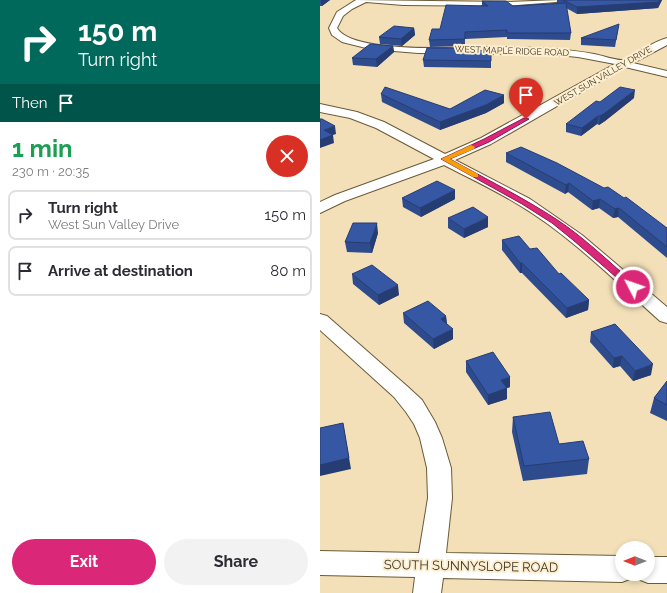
<!DOCTYPE html>
<meta charset="utf-8">
<style>
body{margin:0;font-family:Raleway,sans-serif;background:#f2f2f3;color:#2b2b33;height:100vh;display:flex;flex-direction:column;font-size:15px;white-space:nowrap}
*{box-sizing:border-box;margin:0}
p{font-size:13px;color:#7c7c81}
.icon{flex:none;width:22px;height:22px;fill:none;stroke:currentColor;stroke-width:2;stroke-linecap:round;stroke-linejoin:round}
.map{position:relative;flex:1;overflow:hidden}
.sheet{display:flex;flex-direction:column;background:#fff;width:320px}
.sheet>*{flex:none}
.hud{background:#00695c;color:#fff;overflow:hidden}
.needle{width:26px;rotate:270deg}
.tools{position:absolute;left:295px;top:541px;display:grid;gap:8px}
.tools a{display:grid;place-items:center;width:40px;height:40px;border-radius:50%;background:#fff;box-shadow:0 2px 6px #0003;font-size:20px}
.pin{position:absolute;display:grid;place-items:center;width:34px;height:34px;color:#fff;margin:-41px -17px;border-radius:50% 50% 50% 0;rotate:-45deg;box-shadow:0 0 4px #0007}
.pin .icon{rotate:45deg}
.me{position:absolute;width:44px;margin:-22px;rotate:311deg;stroke-linejoin:round;filter:drop-shadow(0 0 3px #0008)}
.turn{display:flex;align-items:center;gap:14px;height:84px;padding:0 12px;font-size:18px}
.turn .icon{width:52px;height:52px;stroke-width:2.5}
.turn b{display:block;font-size:28px;line-height:34px}
.then{display:flex;align-items:center;height:38px;padding:0 12px;background:#0003;gap:8px;font-size:15px}
.round{display:grid;place-items:center;flex:none;width:42px;height:42px;border-radius:21px;background:#f2f2f3}
.overview{display:flex;align-items:center;justify-content:space-between;height:68px;padding:0 12px}
h1{font-size:24px;font-weight:700;line-height:30px;color:#1e9e55}
.cta{display:flex;gap:8px;margin-top:auto;padding:8px 12px}
.cta a{flex:1;height:46px;border-radius:24px;background:#db2777;color:#fff;font-size:16px;font-weight:700;line-height:46px;text-align:center}
.cta a+a{background:#f2f2f3;color:#2b2b33}
ul{padding:0;list-style:none}
li{display:flex;align-items:center;gap:12px;height:50px;margin:0 8px 6px;padding:0 4px;border:2px solid #e1e1e2;border-radius:8px}
li div{flex:1}
li b{display:block;font-size:15px}
li em{font-style:normal}
main{display:flex;flex:1;min-height:0}
.map>svg:first-child{display:block}
.lines{fill:none;stroke-linecap:round;stroke-linejoin:round}
.minor-casing{stroke:#6b5a37;stroke-width:2}
.minor{fill:#fff;fill-rule:evenodd}
.wall{fill:#2e4b8d}
.shaded-wall{fill:#263d73}
.building{fill:#3657a4;stroke:#263d73}
.route{fill:#db2777;stroke:#8e194d}
.slow{fill:#f59e0b}
.labels{text-anchor:middle;dominant-baseline:central;stroke-width:4;stroke-linejoin:round;paint-order:stroke}
.far-street-label{font-size:9px;fill:#3e3727;stroke:#fdeecf}
.near-street-label{font-size:13px;fill:#3e3727;stroke:#fdeecf}
</style>
<main>
<section class="sheet">
<div class="hud">
<div class="turn"><svg class="icon" aria-label="right" viewBox="0 0 24 24"><path d="M7 20v-9h11M14 6l5 5-5 5"/></svg><div><b>150 m</b>Turn right</div></div>
<div class="then">Then<svg class="icon" aria-label="arrive" viewBox="0 0 24 24"><path d="M6 21V4h12l-3 4 3 4H6"/></svg></div>
</div>
<div class="overview"><div><h1>1 min</h1><p>230 m · 20:35</p></div><a class="round" style="background:#d93025;color:#fff"><svg class="icon" aria-label="close" viewBox="0 0 24 24"><path d="M6 6l12 12M18 6L6 18"/></svg></a></div>
<ul>
<li><svg class="icon" aria-label="right" viewBox="0 0 24 24"><path d="M7 20v-9h11M14 6l5 5-5 5"/></svg><div><b>Turn right</b><p>West Sun Valley Drive</p></div><em>150 m</em></li>
<li><svg class="icon" aria-label="arrive" viewBox="0 0 24 24"><path d="M6 21V4h12l-3 4 3 4H6"/></svg><div><b>Arrive at destination</b></div><em>80 m</em></li>
</ul>
<div class="cta"><a>Exit</a><a>Share</a></div>
</section>
<div class="map">
<svg width="347" height="593" viewBox="0 0 347 593">
<rect width="100%" height="100%" fill="#f3e0b9"/>
<g class="lines">
<defs>
<path id="minor" d="M36 0 186 2 240 0 236 2 186 6 83 5 46 2 32 9 23 16 17 28C31 53 131 48 158 47 197 47 236 47 274 54 280 55 298 61 303 60 317 55 331 42 347 38V45L313 63 347 71V77L305 67 171 144 135 160 210 199 239 219 262 235 347 307V323L340 321C295 281 251 236 199 205 175 190 149 178 124 165L25 201 0 213V202L15 195 114 159 56 128 30 118 0 112V104L37 112 64 122 125 154 161 138 295 64 258 57 228 54 98 53 50 49 22 42 12 35 9 28 17 12Z
M0 314 7 316 88 387 102 400 115 422 122 438 131 468 132 498 126 553 302 556V574H313L312 578 302 582 123 578 121 593H93L95 577 0 575V551L99 553 108 498 107 468 100 438 94 424 86 412 74 397 0 330Z
M328 557H347V583H328L318 579 316 574H328Z"/>
</defs>
<use href="#minor" class="minor-casing"/>
<use href="#minor" class="minor"/>
</g>
<path class="wall" d="M0 0H10L2 6H0Z
M237 0H342L338 8 257 14 246 8 251 33 250 40 187 39V37L145 39V46L110 47 109 40 120 29 162 5V1L193 6 237 3Z
M94 28 95 35 82 46 60 44 59 37Z
M298 30 295 47 261 45V38Z
M73 46 74 52 57 67 33 65 32 58Z
M144 49 171 51V68L104 67 103 60Z
M61 94 130 109 184 95V103L166 113 120 130 62 102Z
M314 98 285 121 279 125 277 124 261 136 246 132V124Z
M186 153 347 228V258L298 217 293 218 279 208 272 210 248 192 245 194 186 162Z
M135 190V199L101 217 83 207 82 198Z
M128 218 168 227 144 238 128 228Z
M58 233 52 253 27 252 25 242Z
M182 240 210 249 269 300 268 310 246 318 202 273H200L182 250Z
M32 274 79 295 59 305 33 284Z
M83 313 126 316 127 324 133 339 114 349 84 323Z
M271 332 331 375 313 381 300 366 293 368 270 342Z
M146 361 190 387 187 388V399L168 405 146 372Z
M347 381V421L330 413 334 398Z
M193 417 239 444 269 459 267 474 203 481 192 432Z"/>
<path class="shaded-wall" d="M1 0H10L2 6Z
M342 0 338 8 257 14V7Z
M94 28 95 35 82 46 81 39Z
M73 46 74 52 57 67 56 59Z
M315 90 314 98 285 121 279 125 280 116Z
M184 95V103L166 113 120 130V122Z
M278 116 277 124 261 136 262 128Z
M15 126 16 134 13 135 14 143 0 148V140L4 130Z
M249 183 248 192 245 194 246 185Z
M135 190V199L101 217 100 208Z
M280 199 279 208 272 210 273 201Z
M299 208 298 217 293 218 295 209Z
M168 217V227L144 238V229Z
M57 223 58 233 52 253 50 243Z
M200 263H202V273H200Z
M78 285 79 295 59 305 58 295Z
M269 300 268 310 246 318 247 308Z
M126 316 127 326 121 319Z
M133 329V339L114 349 113 339Z
M302 356 300 366 293 368 294 358Z
M333 364 331 375 313 381 315 371Z
M190 377V387L187 388V399L168 405V395L181 380Z
M23 423 31 469 0 476V465Z"/>
<path class="building" d="M243 0H340L339 2 257 7Z
M162 1H186L193 6 246 3 251 33H187V30L145 32V39L109 40 112 29H120L126 5 168 6Z
M299 24 296 40 261 38Z
M74 26 94 28 81 39 59 37Z
M50 44 73 46 56 59 32 58Z
M107 48H145L144 49 171 51V61L103 60Z
M65 87 130 109 165 90 184 95 166 105 120 122 61 94Z
M300 87 315 90 285 113 280 116H278L262 128 246 124 276 101 280 102Z
M0 119H2L15 126 4 130 13 135 0 140Z
M201 147 237 163 284 188 288 187 304 198 306 197 347 228V247L299 208 295 209 280 199 273 201 249 183 246 185 186 153Z
M117 181 135 190 100 208 82 198Z
M153 207 168 217 144 229 128 218Z
M33 223H57L50 243 25 242Z
M199 236 210 249 217 248 239 274 241 273 269 300 247 308 202 263H200L182 240Z
M52 265 78 285 58 295 32 274Z
M108 301 126 316 121 319 133 329 113 339 83 313Z
M295 324 333 364 315 371 302 356 294 358 271 332Z
M173 352 190 377 181 380 187 388 168 395 146 361Z
M347 381V405L334 398Z
M230 412 239 444 263 441 269 459 204 466 193 417Z
M23 423 29 458 0 465V428Z"/>
<path class="route" d="M204 118 209 119 169 142 130 159C166 179 202 197 236 219 265 238 290 263 316 285L317 287 316 289H310L253 240 232 223 202 204 121 159 164 139Z"/>
<path class="slow" d="M151 145 155 147 154 149 130 159 158 174V177H153L121 159Z"/>
<g class="labels">
<g class="far-street-label">
<text transform="translate(192 51) rotate(2)">WEST MAPLE RIDGE ROAD</text>
<text transform="translate(283 76) rotate(-30)">WEST SUN VALLEY DRIVE</text>
</g>
<g class="near-street-label">
<text transform="translate(151 566) rotate(1)">SOUTH SUNNYSLOPE ROAD</text>
</g>
</g>
</svg>
<div class="tools">
<a><svg class="needle" viewBox="-14 -14 28 28"><path d="M0-13l5 13h-10z" fill="#e53935"/><path d="M0 13l5-13h-10z" fill="#7c7c81"/></svg></a>
</div>
<div class="pin" style="left:206px;top:119px;background:#d93025"><svg class="icon" aria-label="arrive" viewBox="0 0 24 24"><path d="M6 21V4h12l-3 4 3 4H6"/></svg></div>
<svg class="me" style="left:313px;top:287px" viewBox="-20 -20 40 40"><circle r="17" fill="#db2777" stroke="#fff" stroke-width="3"/><path d="M0-11L8 9 0 5-8 9z" fill="#fff"/></svg>
</div>
</main>
